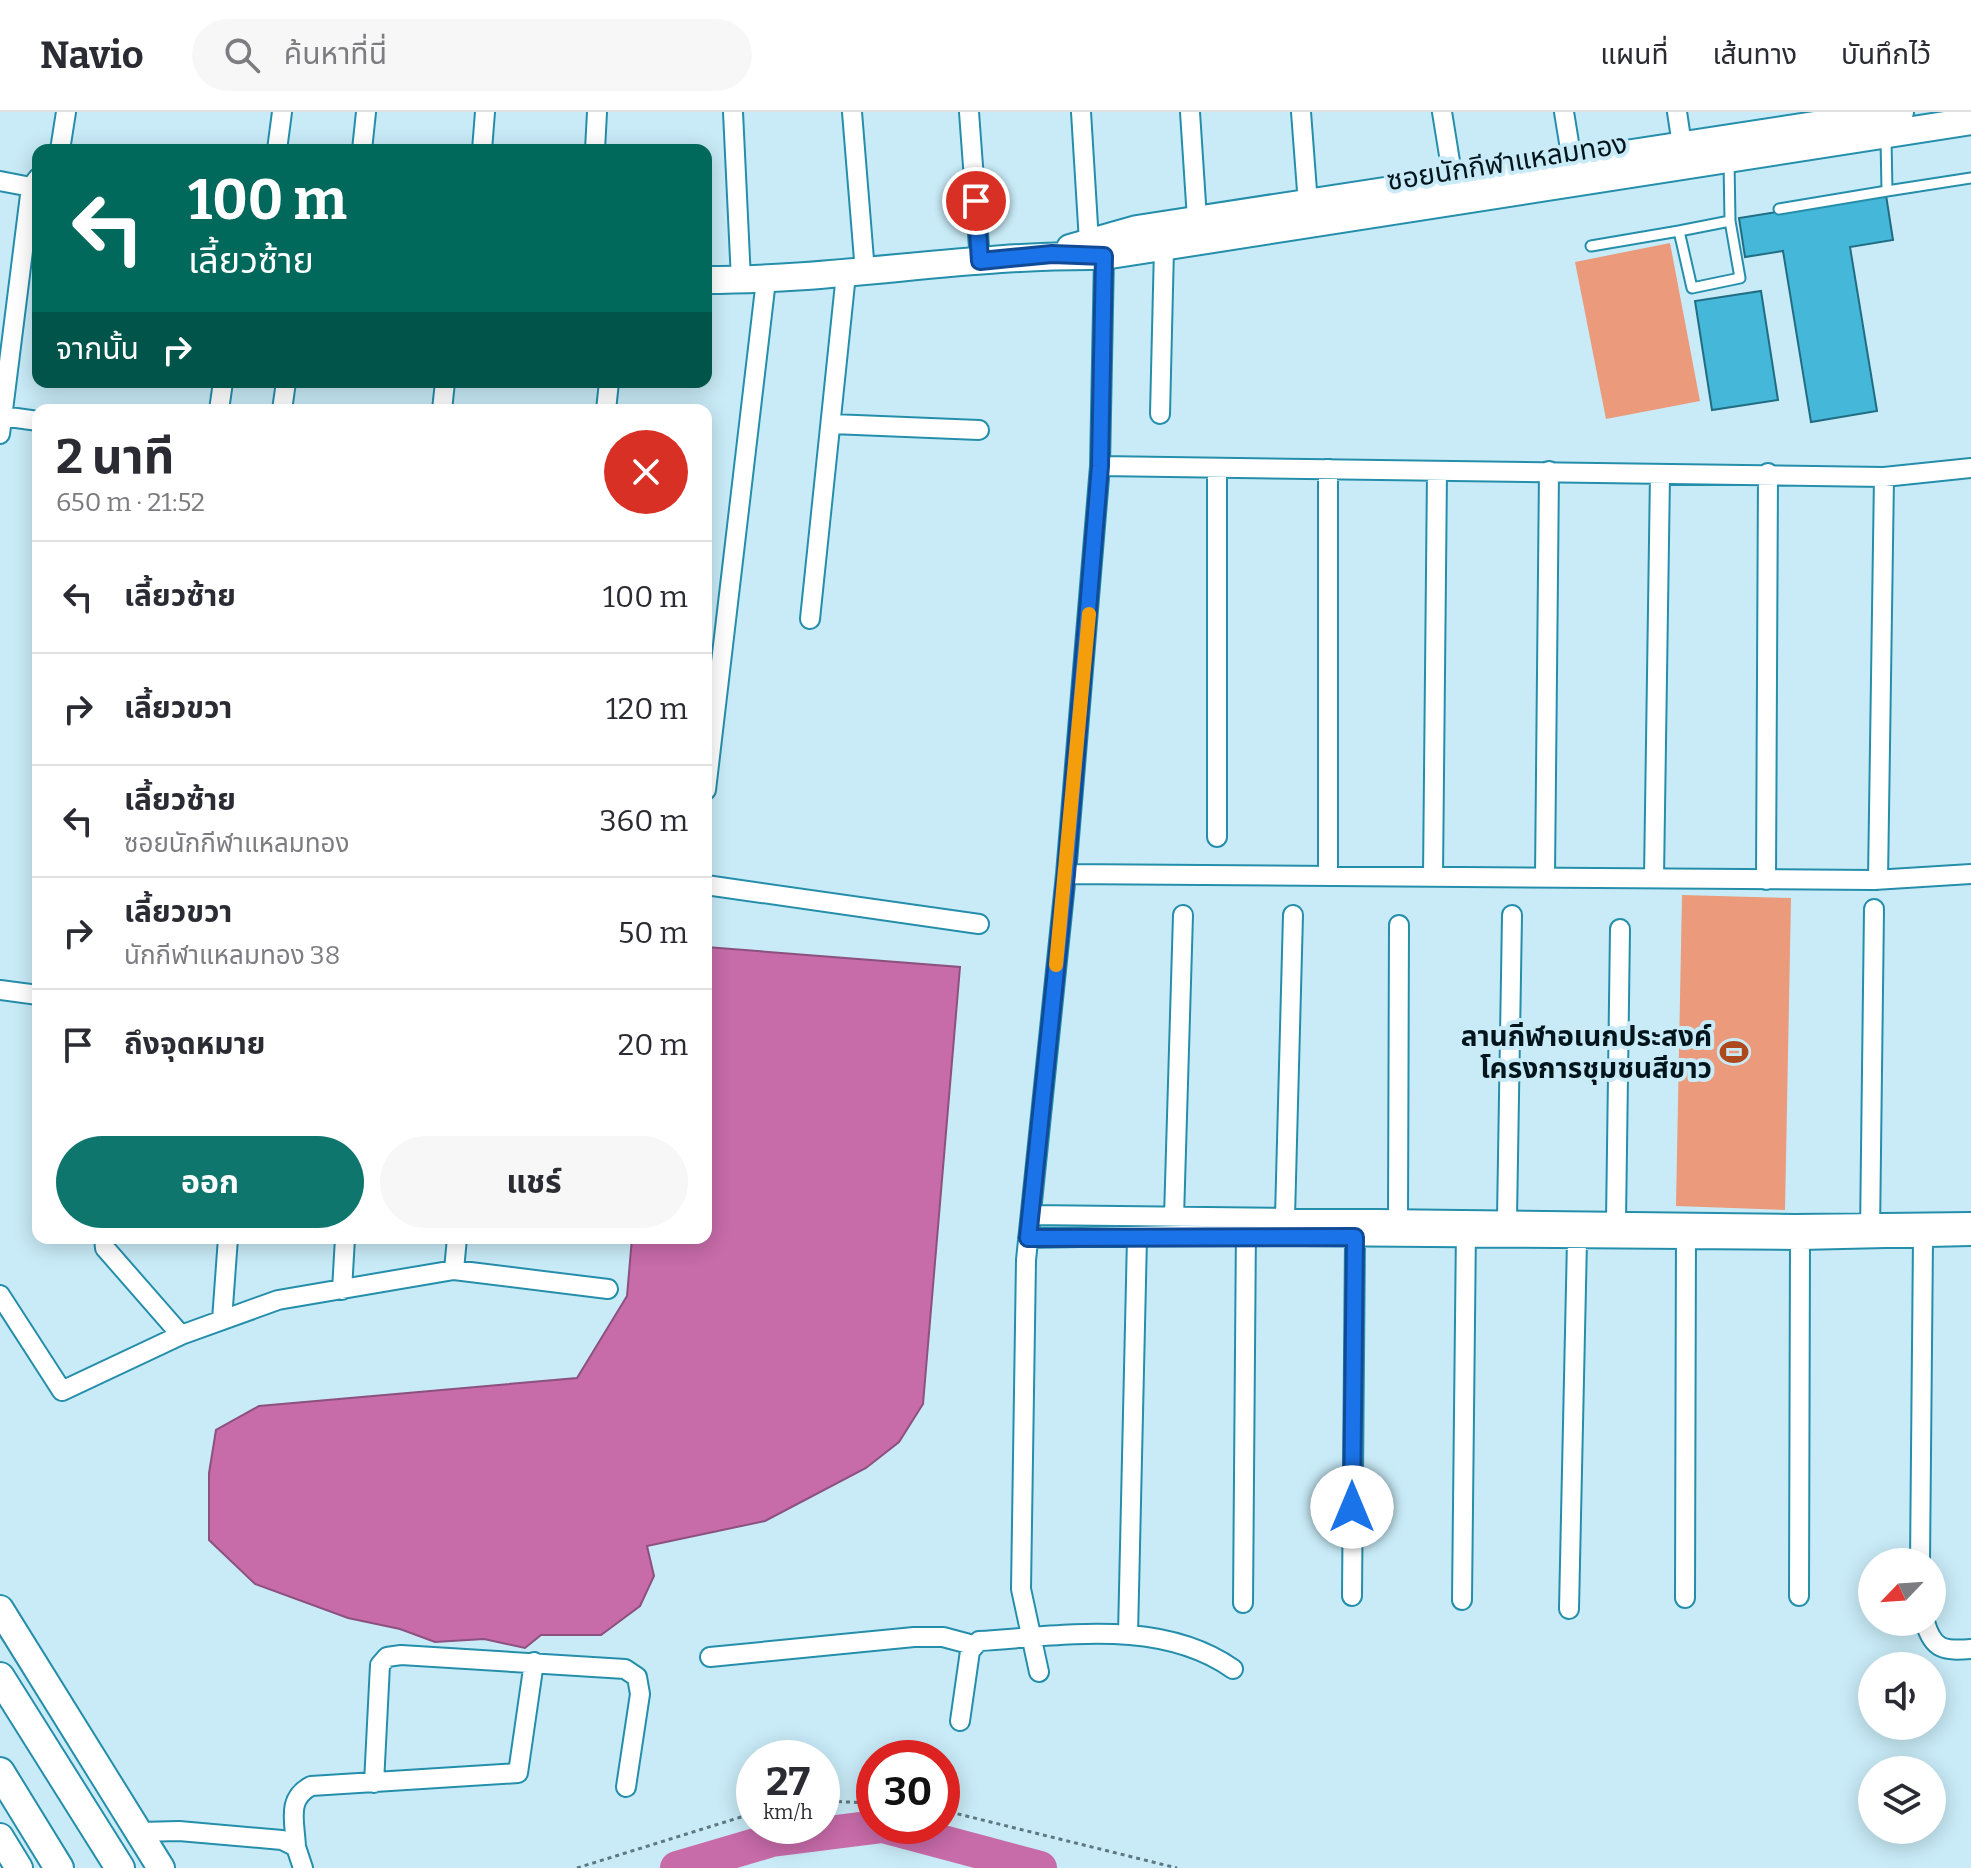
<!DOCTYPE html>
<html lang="th">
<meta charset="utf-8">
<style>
body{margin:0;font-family:Bitter,"Noto Sans Thai",serif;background:#f7f7f7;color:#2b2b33;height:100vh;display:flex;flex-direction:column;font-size:30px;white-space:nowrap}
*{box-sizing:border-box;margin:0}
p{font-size:26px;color:#7c7c81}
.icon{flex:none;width:44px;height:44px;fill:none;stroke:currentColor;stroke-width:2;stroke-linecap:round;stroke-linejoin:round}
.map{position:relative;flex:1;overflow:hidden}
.panel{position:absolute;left:32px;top:292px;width:680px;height:840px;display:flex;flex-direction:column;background:#fff;border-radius:16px;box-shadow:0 4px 20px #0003}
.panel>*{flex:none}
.banner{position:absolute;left:32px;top:32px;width:680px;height:244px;border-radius:16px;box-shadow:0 4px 20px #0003;background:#00695c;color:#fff;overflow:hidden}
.needle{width:52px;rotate:245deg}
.fabs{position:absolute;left:1858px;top:1436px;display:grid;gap:16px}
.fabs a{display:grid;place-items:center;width:88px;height:88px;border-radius:50%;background:#fff;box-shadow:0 4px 20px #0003;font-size:40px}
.speed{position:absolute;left:736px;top:1628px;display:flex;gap:16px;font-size:40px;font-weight:700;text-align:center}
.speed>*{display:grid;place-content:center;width:104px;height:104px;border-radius:50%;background:#fff;box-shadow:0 4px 20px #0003;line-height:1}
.speed small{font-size:20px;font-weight:400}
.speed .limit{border:12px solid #d22;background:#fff;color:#111}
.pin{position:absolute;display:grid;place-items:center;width:68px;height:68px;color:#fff;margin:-34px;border:4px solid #fff;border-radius:50%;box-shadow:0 2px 8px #0007}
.me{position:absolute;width:88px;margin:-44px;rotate:0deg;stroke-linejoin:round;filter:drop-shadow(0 0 6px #0008)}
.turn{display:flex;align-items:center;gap:28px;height:168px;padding:0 24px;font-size:36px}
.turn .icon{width:104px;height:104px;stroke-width:2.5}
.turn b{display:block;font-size:56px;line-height:68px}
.then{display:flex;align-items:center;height:76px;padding:0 24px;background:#0003;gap:16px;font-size:30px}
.round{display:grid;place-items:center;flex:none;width:84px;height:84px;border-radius:42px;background:#f7f7f7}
.headline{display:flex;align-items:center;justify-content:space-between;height:136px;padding:0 24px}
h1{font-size:48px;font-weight:700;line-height:60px}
.action{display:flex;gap:16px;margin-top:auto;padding:16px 24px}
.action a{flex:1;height:92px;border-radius:48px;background:#0f766e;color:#fff;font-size:32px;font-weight:700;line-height:92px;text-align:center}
.action a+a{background:#f7f7f7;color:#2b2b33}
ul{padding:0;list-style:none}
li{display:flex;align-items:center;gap:24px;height:112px;padding:0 24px;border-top:2px solid #e1e1e2}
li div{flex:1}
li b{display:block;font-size:30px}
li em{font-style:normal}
header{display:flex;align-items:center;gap:48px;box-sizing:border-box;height:112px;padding:0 40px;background:#fff;border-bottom:2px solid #e1e1e2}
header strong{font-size:38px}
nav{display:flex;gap:44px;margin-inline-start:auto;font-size:28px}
.search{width:560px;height:72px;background:#f7f7f7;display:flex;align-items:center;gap:20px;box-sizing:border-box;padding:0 28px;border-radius:44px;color:#7c7c81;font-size:30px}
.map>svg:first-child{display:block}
.green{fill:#eb9a7b}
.water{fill:#c76ba9;stroke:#8c517f;stroke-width:2}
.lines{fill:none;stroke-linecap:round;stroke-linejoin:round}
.river{stroke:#c76ba9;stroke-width:34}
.building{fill:#45b7d8;stroke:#206d84;stroke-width:2}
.lane-casing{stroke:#258eab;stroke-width:13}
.street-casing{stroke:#258eab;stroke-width:22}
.secondary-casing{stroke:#258eab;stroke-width:30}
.primary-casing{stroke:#258eab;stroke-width:32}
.path{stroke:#5e7882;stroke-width:3;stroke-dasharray:4 4;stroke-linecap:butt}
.lane{stroke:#fff;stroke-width:9}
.street{stroke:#fff;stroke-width:18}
.secondary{stroke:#fff;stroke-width:26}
.primary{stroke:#fff;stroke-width:28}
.route-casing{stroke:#114b97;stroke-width:20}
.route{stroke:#1a73e8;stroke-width:14}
.slow{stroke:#f59e0b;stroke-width:14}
.labels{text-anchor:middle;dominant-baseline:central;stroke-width:8;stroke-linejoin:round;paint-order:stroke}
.street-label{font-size:28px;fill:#02151c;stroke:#c8ebf7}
.poi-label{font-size:28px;font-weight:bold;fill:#02151c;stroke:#c8ebf7;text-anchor:end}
</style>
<header>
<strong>Navio</strong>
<div class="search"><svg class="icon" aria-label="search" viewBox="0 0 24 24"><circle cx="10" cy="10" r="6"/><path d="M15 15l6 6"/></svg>ค้นหาที่นี่</div>
<nav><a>แผนที่</a><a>เส้นทาง</a><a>บันทึกไว้</a></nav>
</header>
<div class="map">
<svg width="1971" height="1756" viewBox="0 0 1971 1756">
<rect width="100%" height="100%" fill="#c8ebf7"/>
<path class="green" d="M1670 131 1700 289 1606 307 1575 150Z
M1682 783 1791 786 1785 1098 1676 1094Z"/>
<path class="water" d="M706 835 960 855 923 1292 899 1330 866 1356 765 1409 647 1434 654 1464 640 1494 601 1523H541L525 1536 484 1527 435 1530 400 1517 348 1506 255 1472 209 1428V1361L216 1318 259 1294 577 1266 627 1184 632 1126H706Z"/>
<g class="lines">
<path class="river" d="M677 1756 772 1728 883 1714 1040 1756"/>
</g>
<path class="building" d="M1886 83 1893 128 1850 135 1877 299 1811 310 1783 139 1745 145 1739 106Z
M1761 179 1778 288 1712 298 1695 189Z"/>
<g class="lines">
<defs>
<path id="lane" d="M1886 27 1887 79 1971 66
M1729 50 1730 109 1740 166 1692 176 1679 119 1730 109
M1779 97 1887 79
M1591 134 1679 119"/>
<path id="street" d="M733 0 741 168
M852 0 865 160
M969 0 980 149
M1081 0 1089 130
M1190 0 1197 107
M1301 0 1308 92
M1442 0 1455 80
M1564 0 1572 49
M1677 0 1682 33
M60 38 66 0
M277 38 282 0
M362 38 366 0
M482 38 485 0
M595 38 597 0
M0 69 31 75
M219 298 223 270
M282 298 286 270
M442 298 445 270
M606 298 609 270
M1160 302 1164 136
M2 304 38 309
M832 312 979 318
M0 322 31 75 38 66
M1100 354 1884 365 1971 356
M1217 356V725
M1328 357V764
M810 507 846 162
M706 678 766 168
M1066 762 1874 768 1971 762
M1433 764 1437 359
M1545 764 1549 359
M1654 765 1660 362
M1766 768 1768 361
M1878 768 1884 365
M706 773 979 812
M0 878 38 883
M1031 1103 1795 1112 1971 1110
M1174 1105 1183 803
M1285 1105 1293 803
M1398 1106 1399 813
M1507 1106 1512 803
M1616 1110 1620 817
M1870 1121 1874 797
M104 1126 105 1136 181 1223
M1028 1126 1184 1123 1800 1128 1971 1124
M454 1158 457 1126
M342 1178 345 1126
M0 1183 62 1279 181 1223 278 1188 454 1158 608 1177
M222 1208 228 1126
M1920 1450 1923 1127
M1352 1484 1355 1125
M1799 1484 1800 1128
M1685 1486 1686 1116
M1462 1488 1466 1115
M1243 1491 1246 1114
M1569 1497 1577 1128
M1925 1510C1933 1538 1944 1539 1971 1537
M1128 1523 1137 1125
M710 1545 914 1525H943L973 1533
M1039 1560 1021 1477 1026 1148 1066 762 1100 354 1104 144
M960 1609 970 1539 979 1529C1063 1524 1160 1506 1233 1557
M374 1671 380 1553 387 1545 401 1543 625 1557 637 1565 640 1582 626 1675
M139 1720 179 1719 282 1728 296 1735 303 1756
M296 1735C295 1710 286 1687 311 1674L518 1661 534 1550"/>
<path id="secondary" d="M1070 136 1137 117 1900 0
M706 168C839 168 971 142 1104 144L1971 9
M0 1497 161 1756
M0 1725 19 1756"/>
<path id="primary" d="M0 1565 120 1756
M0 1660 59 1756"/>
</defs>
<use href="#lane" class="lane-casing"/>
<use href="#street" class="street-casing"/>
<use href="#secondary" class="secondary-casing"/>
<use href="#primary" class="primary-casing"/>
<path class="path" d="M822 1689 874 1691
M942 1698 1177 1756
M577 1756 754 1701"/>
<use href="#lane" class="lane"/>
<use href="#street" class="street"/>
<use href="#secondary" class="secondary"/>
<use href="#primary" class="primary"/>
</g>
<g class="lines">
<defs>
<path id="route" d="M976 89 980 149 1052 142 1104 144 1100 354 1066 762 1028 1126 1355 1125 1352 1395"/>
</defs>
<use href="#route" class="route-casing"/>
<use href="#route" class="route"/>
<path class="slow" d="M1056 853 1089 502"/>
</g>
<defs>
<symbol id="stadium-bare" viewBox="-9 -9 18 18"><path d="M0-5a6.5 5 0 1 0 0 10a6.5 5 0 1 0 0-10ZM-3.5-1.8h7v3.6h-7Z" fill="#ae481d" stroke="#c8ebf7" stroke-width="2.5" paint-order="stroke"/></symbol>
</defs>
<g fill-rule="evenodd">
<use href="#stadium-bare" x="1714" y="920" width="40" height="40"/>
</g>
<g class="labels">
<g class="street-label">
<text transform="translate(1507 50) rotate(-9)">ซอยนักกีฬาแหลมทอง</text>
</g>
<g class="poi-label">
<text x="1712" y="924">ลานกีฬาอเนกประสงค์<tspan x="1712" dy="32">โครงการชุมชนสีขาว</tspan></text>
</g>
</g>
</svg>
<div class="fabs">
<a><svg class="needle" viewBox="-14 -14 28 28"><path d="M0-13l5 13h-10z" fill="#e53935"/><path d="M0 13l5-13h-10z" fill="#7c7c81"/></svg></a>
<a><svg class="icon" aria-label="sound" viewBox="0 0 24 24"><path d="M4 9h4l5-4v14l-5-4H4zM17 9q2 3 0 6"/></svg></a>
<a><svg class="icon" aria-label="layers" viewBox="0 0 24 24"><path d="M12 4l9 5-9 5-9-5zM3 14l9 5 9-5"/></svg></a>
</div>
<div class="speed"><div>27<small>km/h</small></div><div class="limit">30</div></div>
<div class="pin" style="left:976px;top:89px;background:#d93025"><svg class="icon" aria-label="arrive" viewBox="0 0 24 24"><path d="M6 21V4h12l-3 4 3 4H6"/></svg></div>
<svg class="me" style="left:1352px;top:1395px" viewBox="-20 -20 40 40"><circle r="19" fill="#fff"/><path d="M0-13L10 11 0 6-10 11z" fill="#1a73e8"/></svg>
<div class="banner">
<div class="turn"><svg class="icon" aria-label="left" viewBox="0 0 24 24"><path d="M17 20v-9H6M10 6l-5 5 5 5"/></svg><div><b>100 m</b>เลี้ยวซ้าย</div></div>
<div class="then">จากนั้น<svg class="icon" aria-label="right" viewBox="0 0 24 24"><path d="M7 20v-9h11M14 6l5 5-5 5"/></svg></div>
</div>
<section class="panel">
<div class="headline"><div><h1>2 นาที</h1><p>650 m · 21:52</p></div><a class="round" style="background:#d93025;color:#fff"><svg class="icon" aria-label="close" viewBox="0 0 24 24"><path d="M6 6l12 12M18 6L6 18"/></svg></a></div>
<ul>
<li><svg class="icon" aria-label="left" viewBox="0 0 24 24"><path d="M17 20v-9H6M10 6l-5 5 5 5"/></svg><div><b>เลี้ยวซ้าย</b></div><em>100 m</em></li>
<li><svg class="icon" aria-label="right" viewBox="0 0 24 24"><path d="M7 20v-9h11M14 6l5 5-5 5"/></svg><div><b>เลี้ยวขวา</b></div><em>120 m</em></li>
<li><svg class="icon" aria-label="left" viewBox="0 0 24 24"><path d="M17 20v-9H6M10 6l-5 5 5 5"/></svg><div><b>เลี้ยวซ้าย</b><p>ซอยนักกีฬาแหลมทอง</p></div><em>360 m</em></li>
<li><svg class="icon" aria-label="right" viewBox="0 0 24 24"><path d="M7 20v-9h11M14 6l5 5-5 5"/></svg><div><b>เลี้ยวขวา</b><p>นักกีฬาแหลมทอง 38</p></div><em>50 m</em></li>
<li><svg class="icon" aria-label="arrive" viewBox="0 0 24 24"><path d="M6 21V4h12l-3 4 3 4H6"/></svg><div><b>ถึงจุดหมาย</b></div><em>20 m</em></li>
</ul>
<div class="action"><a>ออก</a><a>แชร์</a></div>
</section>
</div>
